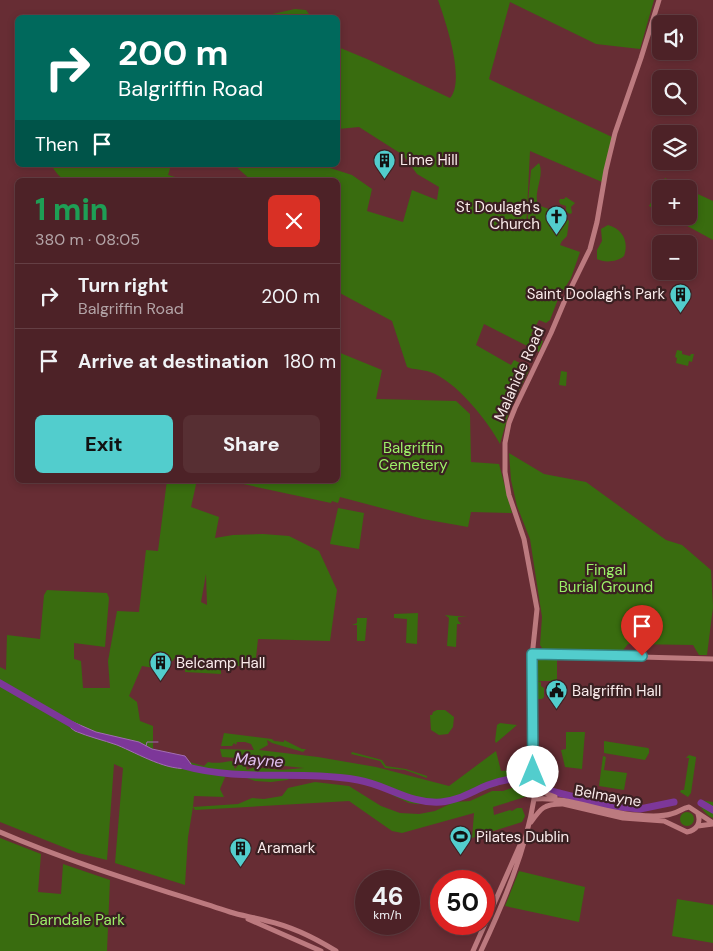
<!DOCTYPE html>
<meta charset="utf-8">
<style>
body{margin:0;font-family:"DM Sans",sans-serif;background:#572f33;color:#f1f3f6;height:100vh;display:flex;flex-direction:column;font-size:19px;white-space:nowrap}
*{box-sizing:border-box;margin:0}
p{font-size:16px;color:#b3a4a7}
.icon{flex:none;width:28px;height:28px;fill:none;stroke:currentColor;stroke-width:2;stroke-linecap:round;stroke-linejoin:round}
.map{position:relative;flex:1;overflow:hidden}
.drawer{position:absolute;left:15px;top:178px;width:325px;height:305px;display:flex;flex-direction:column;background:#4d2227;border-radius:8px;box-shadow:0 2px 8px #0003,0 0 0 1px #643f44}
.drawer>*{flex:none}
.top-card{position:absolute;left:15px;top:15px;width:325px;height:152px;border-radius:8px;box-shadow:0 2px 8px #0003,0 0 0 1px #643f44;background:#00695c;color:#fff;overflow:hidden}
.controls{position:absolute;left:652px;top:15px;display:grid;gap:10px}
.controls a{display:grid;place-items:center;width:45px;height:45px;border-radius:8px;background:#4d2227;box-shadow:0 2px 8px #0003,0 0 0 1px #643f44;font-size:25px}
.speed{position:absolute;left:355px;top:870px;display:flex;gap:10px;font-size:25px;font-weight:700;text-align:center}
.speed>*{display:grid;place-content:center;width:65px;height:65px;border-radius:50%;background:#4d2227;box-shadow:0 2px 8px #0003,0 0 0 1px #643f44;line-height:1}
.speed small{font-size:12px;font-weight:400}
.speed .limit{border:8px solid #d22;background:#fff;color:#111}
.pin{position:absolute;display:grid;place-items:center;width:42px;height:42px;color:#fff;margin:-51px -21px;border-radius:50% 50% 50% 0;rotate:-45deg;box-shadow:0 0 5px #0007}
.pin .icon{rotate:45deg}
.me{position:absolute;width:55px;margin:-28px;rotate:0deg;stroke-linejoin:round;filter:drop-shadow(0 0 4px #0008)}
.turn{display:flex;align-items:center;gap:18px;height:105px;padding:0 20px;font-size:22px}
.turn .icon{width:65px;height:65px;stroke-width:2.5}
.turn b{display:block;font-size:35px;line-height:42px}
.then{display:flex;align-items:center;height:48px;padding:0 20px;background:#0003;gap:10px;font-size:19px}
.round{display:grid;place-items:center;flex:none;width:52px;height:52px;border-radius:8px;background:#572f33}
.overview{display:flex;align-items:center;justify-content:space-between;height:85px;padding:0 20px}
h1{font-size:30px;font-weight:800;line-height:38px;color:#1e9e55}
.button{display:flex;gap:10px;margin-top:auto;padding:10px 20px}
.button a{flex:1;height:58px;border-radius:8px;background:#52cdcd;color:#111;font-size:20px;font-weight:800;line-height:58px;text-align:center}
.button a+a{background:#572f33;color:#f1f3f6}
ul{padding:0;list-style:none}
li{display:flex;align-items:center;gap:15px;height:65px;padding:0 20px;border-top:1px solid #643f44}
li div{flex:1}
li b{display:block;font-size:19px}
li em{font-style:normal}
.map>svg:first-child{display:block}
.green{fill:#396c0f;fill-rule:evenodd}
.water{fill:#7d3799;stroke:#a26db2}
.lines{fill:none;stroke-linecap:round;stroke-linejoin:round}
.stream{stroke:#a26db2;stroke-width:1}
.river{stroke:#7d3799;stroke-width:7}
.secondary{stroke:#bc7a7f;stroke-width:5}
.route-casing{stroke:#358585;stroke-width:12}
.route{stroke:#52cdcd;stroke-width:9}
.labels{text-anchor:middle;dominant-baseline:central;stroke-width:4.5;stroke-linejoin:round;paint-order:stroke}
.poi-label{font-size:15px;fill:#faebeb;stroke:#3b2022;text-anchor:start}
.street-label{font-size:15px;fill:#faebeb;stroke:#3b2022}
.park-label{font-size:15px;fill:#9cf168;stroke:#3b2022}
.water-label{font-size:16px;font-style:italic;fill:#e3c1f2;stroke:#3b2022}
</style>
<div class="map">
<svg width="713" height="951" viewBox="0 0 713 951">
<rect width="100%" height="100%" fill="#672d34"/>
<path class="green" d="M438 0H654L640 49 596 44 510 2 489 79 612 137 602 182 530 151 526 230 530 232C525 221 530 184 531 170L539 163C545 176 533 191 538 205L562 214 569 221 567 236 562 241 560 245 580 252 571 278 558 299 550 320 546 323 539 320 531 334 543 341 539 352 484 324 476 345 511 365 514 360 530 368 509 412 500 444C488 421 455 380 430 372 422 369 414 370 407 367L392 321 338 292V180H251L234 165H321L352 175 372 189 367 211 403 222 412 190 437 200 439 187 417 174 403 155 359 127 338 129V47L367 59 450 98C466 80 445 20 438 0Z
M295 9 306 10 311 17H259Z
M51 165H171L168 175 186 180C175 180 161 175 151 180H83L82 177C63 182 61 180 51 165Z
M665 178 687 189H661V212L649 206Z
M689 190 713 201V240L669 216H689Z
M566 197 575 203 571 207 572 213 570 214 566 212V206L560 204 559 201 560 199H564Z
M608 225C623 229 629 242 624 256 618 262 604 263 597 259V250L602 241 601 229Z
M677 350 682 351V354L690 356 691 354H694L692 362 689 361 688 366 676 363 677 358 675 357Z
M338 352 382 370 376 399 456 401 470 414 471 462 499 464 512 513 471 512 468 527 423 519 340 497 338 503 332 501 331 503 229 481 225 484 206 480H338Z
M561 371 567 372 566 386 559 385Z
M509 453 544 474 586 482 666 540 682 545 711 570 713 607 707 655H699L693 645 628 644 620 654 544 651 540 645 542 617 530 539 517 506 511 480Z
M167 480H197L191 507 219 517 215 538 233 535 263 534 289 536 319 551 337 590 330 641 258 639 255 667 221 665V674L185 672V663L174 658 173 661C165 661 157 660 154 668L142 666 129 696 137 702 140 721 153 726V752L204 766 208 762C217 764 223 762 232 761L235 769 238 765H245L247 770 255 767 281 770 304 768 247 762 237 758 222 757 220 749 254 750 251 744 245 742H237L236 745 234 743 232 746H221L224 733 272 739 274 741 284 742V740L302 749H306L303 752 272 743 267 740 268 745 259 750 318 757 376 767 449 786 496 751 501 771 528 769 527 779 507 782 477 793 460 795 458 798 443 804H417L409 803 394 796 383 787 312 774 295 776 287 780 271 782 255 781 244 777 226 775 220 789 224 797 194 796 193 807 238 804 252 798 264 799 282 796 288 788 315 782 349 786 381 806 400 813 419 814 435 811 454 802 470 801 492 791H503L520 785 528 786V796L493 807 494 815 510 810 512 811 517 808H522L525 816 522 822 472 838 474 813 402 833 392 831 349 801 195 810 193 807 188 837 185 885 115 863 123 768 114 764 107 860 78 853 0 822V667L6 670 7 635 40 639 44 595 47 590 107 593 109 598 105 647 74 643V659L81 661 83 688H110L108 661 117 611 139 612 146 550 158 551ZM206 574 207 605 201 602Z
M338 508 364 513 359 549 330 544Z
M418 613 417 644 406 643 407 619 394 618V614Z
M445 615 468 617H458V620L461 624H457L456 647 447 646 449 618Z
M357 618H367L365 641H357V625H352L357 623Z
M540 659H557V681H537L541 682V686L544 688V697L542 699H538L535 664Z
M437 710H445L454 717 453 727 448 734 439 735 431 730 430 715H432L433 712Z
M500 723 517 725 496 743 495 741 497 725Z
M566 732H585L582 769 565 767 561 750 566 749Z
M604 741 648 748 649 749V753L645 760 604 753Z
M352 752 382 760 386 766 406 769 427 776V778L405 770 385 768 380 761 351 754Z
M689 755 696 757V758L691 793 688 797 680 792 681 790H684L689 758H686Z
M603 756 606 757 604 770 627 773 624 790 599 786Z
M699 800 713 802V818C706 815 699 807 699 800Z
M680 819a7 7 0 1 1 14 0a7 7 0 1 1-14 0Z
M0 838 41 854 38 892 61 894 63 864 110 880 107 951H0Z
M519 871 585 887 579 922 505 906Z
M677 899 713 905V943L672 936Z"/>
<path class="water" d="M73 722 96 732 139 742 152 749 185 756 191 764V768C168 772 139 754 117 745 103 740 89 737 75 731L71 728 70 724Z"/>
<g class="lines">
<path class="stream" d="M146 746 147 742H158"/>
<path class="river" d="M0 683 78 728
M184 766C240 782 301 770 358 780 388 785 408 804 441 802 458 801 473 791 488 785 501 780 514 778 528 777
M538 775H541L551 791 610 806 640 809 674 802
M701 803 713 810"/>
<path class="secondary" d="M533 654 713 659
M535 779C538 789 545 794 555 797
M534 799C569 796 602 813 636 815 647 816 661 817 671 814 678 813 682 808 689 807L713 823
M559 803 623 818 664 821 687 832C697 830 701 823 698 814
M531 822C541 808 544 804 562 804
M698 826 713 824
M0 832C74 864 153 887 230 912 242 916 254 917 267 921 290 926 315 938 336 951
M248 919 321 951
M473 951 520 845
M481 951C503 904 526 850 534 799L532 657 537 609 524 539 509 495 505 472V443L509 423 515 408 551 333 565 300 590 249 597 222 606 170 615 133 641 58 659 0"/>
</g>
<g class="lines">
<defs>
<path id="route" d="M533 772 532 654 642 656"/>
</defs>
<use href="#route" class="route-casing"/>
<use href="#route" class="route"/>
</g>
<defs>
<symbol id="building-pin" viewBox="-11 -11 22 30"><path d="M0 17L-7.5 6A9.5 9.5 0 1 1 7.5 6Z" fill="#52cdcd" stroke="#3b2022"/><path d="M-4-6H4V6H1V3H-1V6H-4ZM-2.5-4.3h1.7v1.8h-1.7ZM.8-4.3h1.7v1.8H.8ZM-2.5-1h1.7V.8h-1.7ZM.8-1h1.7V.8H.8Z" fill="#111"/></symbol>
<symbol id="church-pin" viewBox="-11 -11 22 30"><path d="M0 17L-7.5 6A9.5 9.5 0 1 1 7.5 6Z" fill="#52cdcd" stroke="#3b2022"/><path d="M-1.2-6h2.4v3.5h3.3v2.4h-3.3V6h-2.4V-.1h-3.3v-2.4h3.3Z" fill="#111"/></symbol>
<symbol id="civic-pin" viewBox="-11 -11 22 30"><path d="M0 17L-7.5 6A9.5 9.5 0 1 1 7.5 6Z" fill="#52cdcd" stroke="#3b2022"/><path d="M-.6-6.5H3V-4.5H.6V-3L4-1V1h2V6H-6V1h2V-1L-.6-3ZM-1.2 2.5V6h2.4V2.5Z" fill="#111"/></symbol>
<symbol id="stadium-pin" viewBox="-11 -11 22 30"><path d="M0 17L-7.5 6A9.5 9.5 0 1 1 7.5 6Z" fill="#52cdcd" stroke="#3b2022"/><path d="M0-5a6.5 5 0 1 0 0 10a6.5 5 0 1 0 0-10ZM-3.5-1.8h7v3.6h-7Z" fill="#111"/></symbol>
</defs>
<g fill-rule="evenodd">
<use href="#building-pin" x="372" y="148" width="25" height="34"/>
<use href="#church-pin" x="544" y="204" width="25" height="34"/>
<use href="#building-pin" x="668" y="282" width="25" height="34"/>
<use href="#building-pin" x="148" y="650" width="25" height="34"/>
<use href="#civic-pin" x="544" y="678" width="25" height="34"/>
<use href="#stadium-pin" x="448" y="824" width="25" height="34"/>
<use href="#building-pin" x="228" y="836" width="25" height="34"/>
</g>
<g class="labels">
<g class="poi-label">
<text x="400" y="160">Lime Hill</text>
<text x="540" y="207" text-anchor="end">St Doulagh's<tspan x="540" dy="17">Church</tspan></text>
<text x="665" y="294" text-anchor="end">Saint Doolagh's Park</text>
<text x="176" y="663">Belcamp Hall</text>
<text x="572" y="691">Balgriffin Hall</text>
<text x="476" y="837">Pilates Dublin</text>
<text x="257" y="848">Aramark</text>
</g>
<g class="street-label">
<text transform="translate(519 374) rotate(-66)">Malahide Road</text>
<text transform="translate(608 796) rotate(10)">Belmayne</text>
</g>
<g class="park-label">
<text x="413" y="448">Balgriffin<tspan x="413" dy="17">Cemetery</tspan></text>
<text x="606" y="570">Fingal<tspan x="606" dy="17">Burial Ground</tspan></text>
<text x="77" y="920">Darndale Park</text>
</g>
<g class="water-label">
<text transform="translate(259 760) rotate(4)">Mayne</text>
</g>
</g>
</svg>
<div class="controls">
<a><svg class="icon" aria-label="sound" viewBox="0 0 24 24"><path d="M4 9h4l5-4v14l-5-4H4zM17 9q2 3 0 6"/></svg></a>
<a><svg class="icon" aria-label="search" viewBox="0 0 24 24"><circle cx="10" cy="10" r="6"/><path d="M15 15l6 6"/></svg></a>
<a><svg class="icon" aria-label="layers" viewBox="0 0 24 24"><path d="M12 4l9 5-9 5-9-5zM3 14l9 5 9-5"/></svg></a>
<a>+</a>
<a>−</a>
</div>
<div class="speed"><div>46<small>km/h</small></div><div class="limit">50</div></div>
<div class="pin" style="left:642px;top:656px;background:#d93025"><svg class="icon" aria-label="arrive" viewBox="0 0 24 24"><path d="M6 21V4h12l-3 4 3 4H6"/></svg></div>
<svg class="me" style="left:533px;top:772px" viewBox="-20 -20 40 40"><circle r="19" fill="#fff"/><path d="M0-13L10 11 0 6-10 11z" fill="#52cdcd"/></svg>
<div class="top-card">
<div class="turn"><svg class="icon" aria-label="right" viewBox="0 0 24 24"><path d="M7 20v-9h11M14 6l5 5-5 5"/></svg><div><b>200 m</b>Balgriffin Road</div></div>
<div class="then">Then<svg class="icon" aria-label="arrive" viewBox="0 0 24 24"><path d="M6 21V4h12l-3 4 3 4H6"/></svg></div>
</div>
<section class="drawer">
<div class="overview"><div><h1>1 min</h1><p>380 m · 08:05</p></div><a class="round" style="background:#d93025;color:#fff"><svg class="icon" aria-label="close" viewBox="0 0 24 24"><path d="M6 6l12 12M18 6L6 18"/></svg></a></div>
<ul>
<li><svg class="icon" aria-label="right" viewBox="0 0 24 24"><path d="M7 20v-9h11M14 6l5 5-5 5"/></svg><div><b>Turn right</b><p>Balgriffin Road</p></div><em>200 m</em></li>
<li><svg class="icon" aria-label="arrive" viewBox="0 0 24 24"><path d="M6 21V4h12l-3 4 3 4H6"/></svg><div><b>Arrive at destination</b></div><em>180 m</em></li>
</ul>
<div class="button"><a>Exit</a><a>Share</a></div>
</section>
</div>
